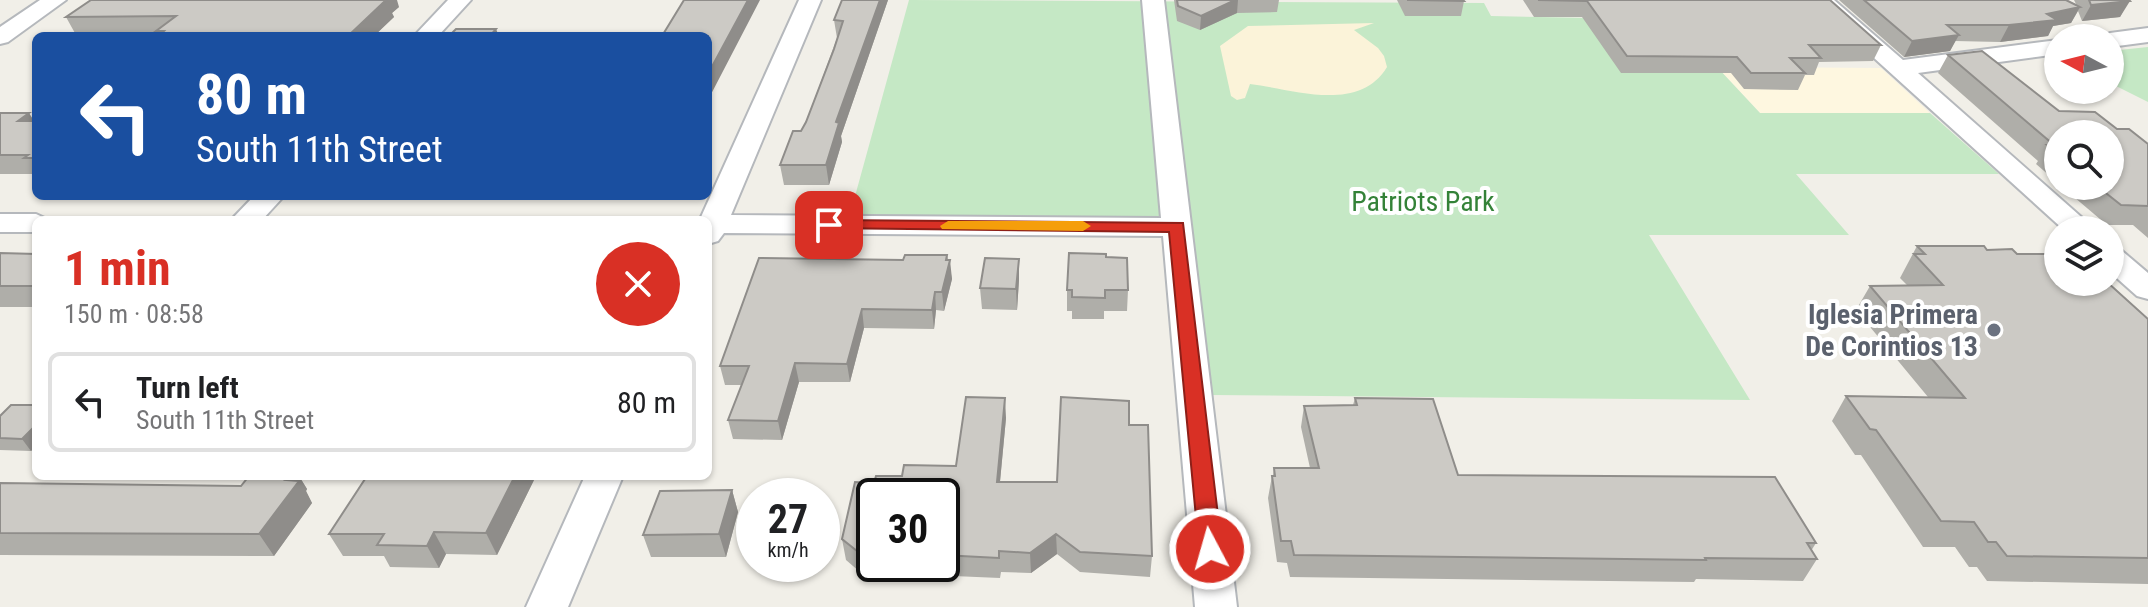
<!DOCTYPE html>
<meta charset="utf-8">
<style>
body{margin:0;font-family:"Roboto Condensed",sans-serif;background:#f2f2f2;color:#202124;height:100vh;display:flex;flex-direction:column;font-size:30px;white-space:nowrap}
*{box-sizing:border-box;margin:0}
p{font-size:26px;color:#757577}
.icon{flex:none;width:44px;height:44px;fill:none;stroke:currentColor;stroke-width:2;stroke-linecap:round;stroke-linejoin:round}
.map{position:relative;flex:1;overflow:hidden}
.drawer{position:absolute;left:32px;top:216px;width:680px;height:264px;display:flex;flex-direction:column;background:#fff;border-radius:12px;box-shadow:0 2px 6px #0004}
.drawer>*{flex:none}
.hud{position:absolute;left:32px;top:32px;width:680px;height:168px;border-radius:12px;box-shadow:0 2px 6px #0004;background:#1a4fa0;color:#fff;overflow:hidden}
.needle{width:52px;rotate:277deg}
.buttons{position:absolute;left:2044px;top:24px;display:grid;gap:16px}
.buttons a{display:grid;place-items:center;width:80px;height:80px;border-radius:50%;background:#fff;box-shadow:0 2px 6px #0004;font-size:40px}
.speed{position:absolute;left:736px;top:478px;display:flex;gap:16px;font-size:40px;font-weight:700;text-align:center}
.speed>*{display:grid;place-content:center;width:104px;height:104px;border-radius:50%;background:#fff;box-shadow:0 2px 6px #0004;line-height:1}
.speed small{font-size:20px;font-weight:400}
.speed .limit{border:4px solid #111;border-radius:12px;background:#fff;color:#111}
.pin{position:absolute;display:grid;place-items:center;width:68px;height:68px;color:#fff;margin:-34px;border-radius:16px;box-shadow:0 4px 12px #0006}
.me{position:absolute;width:88px;margin:-44px;rotate:354deg;stroke-linejoin:round;filter:drop-shadow(0 0 6px #0008)}
.turn{display:flex;align-items:center;gap:28px;height:168px;padding:0 32px;font-size:36px}
.turn .icon{width:104px;height:104px;stroke-width:2.5}
.turn b{display:block;font-size:56px;line-height:68px}
.round{display:grid;place-items:center;flex:none;width:84px;height:84px;border-radius:42px;background:#f2f2f2}
.overview{display:flex;align-items:center;justify-content:space-between;height:136px;padding:0 32px}
h1{font-size:48px;font-weight:700;line-height:60px;color:#d93025}
ul{padding:0;list-style:none}
li{display:flex;align-items:center;gap:24px;height:100px;margin:0 16px 12px;padding:0 16px;border:4px solid #e0e0e0;border-radius:12px}
li div{flex:1}
li b{display:block;font-size:30px}
li em{font-style:normal}
.map>svg:first-child{display:block}
.commercial{fill:#fef7e0}
.green{fill:#c5e8c5}
.sand{fill:#fbf3d9}
.lines{fill:none;stroke-linecap:round;stroke-linejoin:round}
.street-casing{stroke:#b5b8bc;stroke-width:4}
.street{fill:#fff;fill-rule:evenodd}
.wall{fill:#afaea9;fill-rule:evenodd}
.shaded-wall{fill:#8f8d8a}
.building{fill:#cccac5;stroke:#8f8d8a;stroke-width:2}
.route{fill:#d93025;stroke:#8d1f18;stroke-width:2}
.slow{fill:#f59e0b}
.worship-dot{fill:#6b7280;stroke:#fff;stroke-width:3}
.labels{text-anchor:middle;dominant-baseline:central;stroke-width:8;stroke-linejoin:round;paint-order:stroke}
.park-label{font-size:28px;fill:#348238;stroke:#fff}
.worship-label{font-size:28px;font-weight:bold;fill:#5b616d;stroke:#fff;text-anchor:end}
</style>
<div class="map">
<svg width="2148" height="607" viewBox="0 0 2148 607">
<rect width="100%" height="100%" fill="#f1efe8"/>
<path class="commercial" d="M1717 67 1881 68 1930 113H1760Z"/>
<path class="green" d="M909 0 1484 3 1491 16 1644 19 1717 67 1760 113H1930L1999 174H1796L1849 235H1649L1750 400 1211 395 1192 221 849 218Z
M2148 47V102L2110 83V51Z"/>
<path class="sand" d="M1374 23 1354 30 1378 48 1384 56 1387 67C1359 114 1292 89 1250 84L1245 98 1237 100 1231 96 1220 46 1248 26Z"/>
<g class="lines">
<defs>
<path id="street" d="M40 0H66L8 42 0 44V27Z
M448 0H471L438 36H414Z
M799 0H821L731 215 1161 218 1142 0H1164L1237 607H1195L1163 236 724 233 718 241 708 244V220H696L701 217Z
M1810 0H1834L1903 60 2058 40V54L1918 73 2096 230H2064Z
M2148 28V42L2110 47V38H2100L2110 33Z
M254 196H284L262 220H231Z
M0 214H36L49 220H36V232H0Z
M2110 247 2121 250 2148 273V299L2137 296 2110 272Z
M585 476H623L568 607H526Z"/>
</defs>
<use href="#street" class="street-casing"/>
<use href="#street" class="street"/>
</g>
<path class="wall" d="M842 0H888L841 136 842 142 829 185H784L780 165 806 122 837 38 834 20Z
M1174 0H1279L1277 12 1237 13 1200 30 1177 21Z
M1397 0H1463L1464 1 1461 16H1405Z
M1523 0H1830L1881 45 1873 61 1819 62 1814 75H1805L1798 90 1744 89 1731 73H1621L1582 17H1534Z
M1839 0H2066L2076 4 2074 0H2129L2120 17 2082 21 2078 11 2071 23 2053 26 2048 36 2000 42 1955 41 1950 51 1904 57Z
M399 7 392 13 394 17 374 36H158L157 34 76 35 66 17Z
M1948 55 2059 111 2117 129 2148 144V238L2133 225H2107L2061 186H2110L2058 134V183L2036 164 2038 161 1938 73Z
M0 113 36 121V176L35 174H0Z
M1917 246 1987 250 2017 254 2148 319V584L1987 581 1977 567H1969L1955 547H1923L1861 455H1855L1832 421 1846 396 1928 397 1856 310 1870 286 1907 285 1900 278Z
M0 253 36 254V307H0Z
M947 255 952 279 944 311 936 310 934 329 864 328 850 382H799L782 440 733 439 728 420 742 385H725L720 366 903 260Z
M1106 257 1128 290 1127 311H1104V319H1072V311H1067V290Z
M1019 259V280L1017 310 982 309 980 288Z
M1355 398 1458 475 1816 543 1811 551 1817 559 1803 581 1696 579 1694 582 1290 577 1287 563 1277 562 1268 498 1272 476H1273L1274 468H1310L1301 427 1304 406 1353 405Z
M36 405V446L31 451 0 450V416Z
M1006 418 1000 482H1057L1129 425 1152 556 1150 577 1080 572 1057 554 1031 573 1001 572 1000 578 860 572 846 560 842 539 874 483 902 476 956 466ZM874 496H942V564H874Z
M288 476H299L307 489 306 491 312 503 274 556 0 555V483L241 486Z
M534 480 497 555 446 554 439 568 390 567 384 556H343L329 534Z
M732 490 738 512 726 557H651L643 535Z"/>
<path class="shaded-wall" d="M382 0H397L399 7 392 13 394 17 374 36H348Z
M748 0H760L708 100 711 114 708 120V74Z
M880 0H888L841 136 842 142 829 185 826 165 836 122Z
M1235 0H1238L1237 13 1200 30 1201 16Z
M2130 1 2120 17 2082 21 2091 5Z
M2080 7 2071 23 2053 26 2048 36 2000 42 2009 25 2047 14Z
M496 29 499 36H490Z
M1959 35 1950 51 1904 57 1912 41Z
M29 113 36 124 18 121Z
M947 255 948 268 950 260 952 279 944 311 942 292Z
M1019 259V280L1017 310 1016 289Z
M935 292 936 310 934 329 932 310Z
M862 309 864 328 850 382 847 364Z
M795 363 799 382 782 440 778 421Z
M1005 398 1006 418 998 502 997 482Z
M36 425V446L31 451 22 439Z
M288 476H299L307 489 306 491 312 503 274 556 259 534Z
M515 476H532L534 480 497 555 486 533Z
M732 490 738 512 726 557 719 534Z
M434 532 446 554 439 568 427 546Z
M1056 534 1057 554 1031 573 1030 553Z"/>
<path class="building" d="M91 0H386L348 36H159L164 31H156L176 16 66 17Z
M684 0H748L708 74V36H662Z
M842 0H880L836 122 839 123 826 165H780L793 131H801L806 122 834 49 843 21 834 20Z
M1177 0H1235L1201 16 1178 6Z
M1407 0H1463L1464 1 1408 0Z
M1538 0H1830L1881 45H1809L1821 58H1790L1805 73H1751L1737 57 1627 56 1587 1Z
M1864 0H2066L2080 7 2047 14 2057 20 2009 25H1947L1959 35 1912 41Z
M2089 0H2129L2130 1 2091 5Z
M456 29H496L490 36H449Z
M1982 51 2059 111 2095 112 2117 129H2129L2148 144V206L2121 205 2097 186H2110V134H2058V154L2047 145H2054L1948 55Z
M0 113H29L18 121H36V158H24L28 155H0Z
M1917 246H1984L1987 250 2012 249 2017 254H2058V282H2107L2148 319V558L2007 556 1996 542H1988L1974 522 1941 521 1876 430 1870 429 1846 396 1965 398 1870 286 1943 285 1914 254H1925Z
M0 253 36 254V286H0Z
M1069 253 1106 254V257L1127 258 1128 290H1105V298L1072 297V290H1067Z
M905 255H947L946 260H950L942 292H935L932 310 862 309 847 364 795 363 778 421 728 420 749 366H720L759 258 903 260Z
M985 258 1019 259 1016 289 980 288Z
M966 397 1005 398 997 482H1057L1061 397 1129 401V425H1148L1152 556 1080 552 1056 534 1030 553 999 551V558L942 555V496H874V552L857 551 842 539 855 482 874 483 876 476H902L904 465 956 466Z
M1355 398 1433 399 1458 475 1775 477 1816 543H1807L1817 559 1705 558 1706 560 1294 555 1291 541H1281L1272 476H1275L1274 468H1319L1304 406 1357 405Z
M11 405H36V425L22 439 0 438V416Z
M249 476H288L285 480 299 481 259 534 0 533V483L241 486Z
M367 476H515L486 533 434 532 427 546 377 545 384 534H329Z
M732 490 719 534 643 535 660 491Z"/>
<path class="route" d="M829 220 1183 223 1222 549 1218 555 1210 558 1202 555 1199 549 1169 232 823 228 821 225 823 221Z"/>
<path class="slow" d="M948 221H1083L1091 226 1083 231 942 229 940 226Z"/>
<circle class="worship-dot" cx="1994" cy="330" r="8"/>
<g class="labels">
<g class="park-label">
<text x="1423" y="201">Patriots Park</text>
</g>
<g class="worship-label">
<text x="1978" y="314">Iglesia Primera<tspan x="1978" dy="32">De Corintios 13</tspan></text>
</g>
</g>
</svg>
<div class="buttons">
<a><svg class="needle" viewBox="-14 -14 28 28"><path d="M0-13l5 13h-10z" fill="#e53935"/><path d="M0 13l5-13h-10z" fill="#757577"/></svg></a>
<a><svg class="icon" aria-label="search" viewBox="0 0 24 24"><circle cx="10" cy="10" r="6"/><path d="M15 15l6 6"/></svg></a>
<a><svg class="icon" aria-label="layers" viewBox="0 0 24 24"><path d="M12 4l9 5-9 5-9-5zM3 14l9 5 9-5"/></svg></a>
</div>
<div class="speed"><div>27<small>km/h</small></div><div class="limit">30</div></div>
<div class="pin" style="left:829px;top:225px;background:#d93025"><svg class="icon" aria-label="arrive" viewBox="0 0 24 24"><path d="M6 21V4h12l-3 4 3 4H6"/></svg></div>
<svg class="me" style="left:1210px;top:549px" viewBox="-20 -20 40 40"><circle r="17" fill="#d93025" stroke="#fff" stroke-width="3"/><path d="M0-11L8 9 0 5-8 9z" fill="#fff"/></svg>
<div class="hud">
<div class="turn"><svg class="icon" aria-label="left" viewBox="0 0 24 24"><path d="M17 20v-9H6M10 6l-5 5 5 5"/></svg><div><b>80 m</b>South 11th Street</div></div>
</div>
<section class="drawer">
<div class="overview"><div><h1>1 min</h1><p>150 m · 08:58</p></div><a class="round" style="background:#d93025;color:#fff"><svg class="icon" aria-label="close" viewBox="0 0 24 24"><path d="M6 6l12 12M18 6L6 18"/></svg></a></div>
<ul>
<li><svg class="icon" aria-label="left" viewBox="0 0 24 24"><path d="M17 20v-9H6M10 6l-5 5 5 5"/></svg><div><b>Turn left</b><p>South 11th Street</p></div><em>80 m</em></li>
</ul>
</section>
</div>
